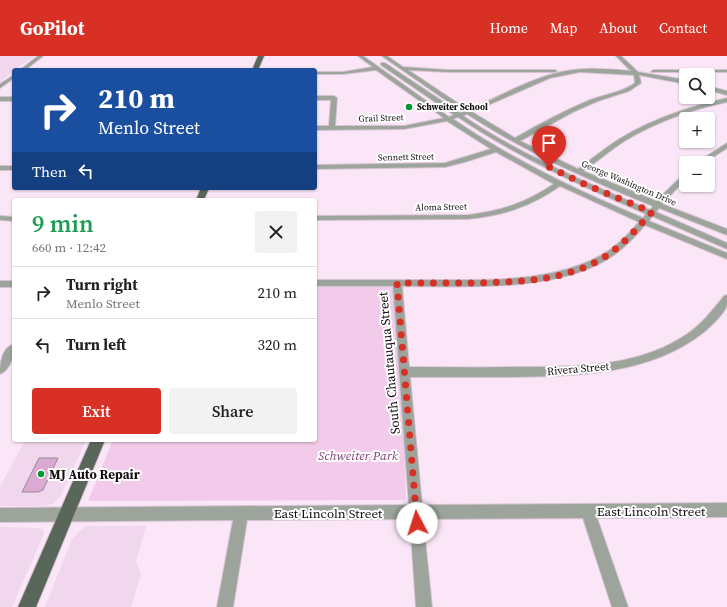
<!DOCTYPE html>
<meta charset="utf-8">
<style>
body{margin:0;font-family:"Source Serif 4",serif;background:#f2f2f2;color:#222;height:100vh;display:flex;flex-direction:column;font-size:15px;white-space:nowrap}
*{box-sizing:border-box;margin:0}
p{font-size:13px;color:#767676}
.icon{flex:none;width:22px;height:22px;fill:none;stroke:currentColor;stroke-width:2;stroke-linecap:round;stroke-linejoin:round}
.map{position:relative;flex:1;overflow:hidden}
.side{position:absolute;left:12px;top:142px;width:305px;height:244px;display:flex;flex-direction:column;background:#fff;border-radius:4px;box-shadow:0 1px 3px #0004}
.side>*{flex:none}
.banner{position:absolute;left:12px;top:12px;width:305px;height:122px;border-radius:4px;box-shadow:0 1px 3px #0004;background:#1a4fa0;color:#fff;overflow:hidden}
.tools{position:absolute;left:679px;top:12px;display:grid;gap:8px}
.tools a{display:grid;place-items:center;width:36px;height:36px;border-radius:4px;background:#fff;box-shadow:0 1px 3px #0004;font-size:20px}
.pin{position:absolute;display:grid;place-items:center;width:34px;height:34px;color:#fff;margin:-41px -17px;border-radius:50% 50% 50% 0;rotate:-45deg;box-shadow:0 0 4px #0007}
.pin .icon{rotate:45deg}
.me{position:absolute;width:44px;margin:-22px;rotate:355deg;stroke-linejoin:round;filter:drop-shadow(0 0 3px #0008)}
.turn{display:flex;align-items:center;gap:14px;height:84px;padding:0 20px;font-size:18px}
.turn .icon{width:52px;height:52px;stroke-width:2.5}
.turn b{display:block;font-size:28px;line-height:34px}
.then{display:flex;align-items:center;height:38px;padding:0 20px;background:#0003;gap:8px;font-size:15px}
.round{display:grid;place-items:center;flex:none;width:42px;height:42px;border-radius:4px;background:#f2f2f2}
.overview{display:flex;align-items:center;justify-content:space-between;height:68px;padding:0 20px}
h1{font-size:24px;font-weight:600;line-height:30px;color:#1e9e55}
.primary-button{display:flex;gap:8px;margin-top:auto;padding:8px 20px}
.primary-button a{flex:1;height:46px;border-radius:4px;background:#d93025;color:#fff;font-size:16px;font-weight:600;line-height:46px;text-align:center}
.primary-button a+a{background:#f2f2f2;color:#222}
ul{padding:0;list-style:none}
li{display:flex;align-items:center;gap:12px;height:52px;padding:0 20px;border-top:1px solid #e0e0e0}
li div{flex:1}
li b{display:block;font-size:15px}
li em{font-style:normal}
header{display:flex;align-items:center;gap:24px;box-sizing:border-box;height:56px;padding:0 20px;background:#d93025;color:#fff}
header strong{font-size:19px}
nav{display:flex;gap:22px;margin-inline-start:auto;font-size:14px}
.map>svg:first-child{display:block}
.built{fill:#f1d7ed}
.green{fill:#f2cbea}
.building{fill:#daaad2;stroke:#998695}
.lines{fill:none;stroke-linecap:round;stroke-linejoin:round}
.minor-casing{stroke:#d6c3d2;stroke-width:2}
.major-casing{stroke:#d6c3d2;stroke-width:2}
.minor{fill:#9ca49c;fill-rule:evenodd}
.major{fill:#59675a;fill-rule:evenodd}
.route{stroke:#d93025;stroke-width:7;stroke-dasharray:0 12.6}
.poi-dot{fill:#019830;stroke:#fff;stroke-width:1.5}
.labels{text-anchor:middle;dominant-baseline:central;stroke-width:4;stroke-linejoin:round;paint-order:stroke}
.far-poi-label{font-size:9px;font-weight:bold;fill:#130d12;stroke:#fff;text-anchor:start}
.far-street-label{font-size:9px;fill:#130d12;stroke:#fff}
.street-label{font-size:11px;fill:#130d12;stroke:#fff}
.near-street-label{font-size:13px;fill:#130d12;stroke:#fff}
.near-park-label{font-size:13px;font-style:italic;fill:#7a3f72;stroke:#fff}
.near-poi-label{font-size:13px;font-weight:bold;fill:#130d12;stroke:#fff;text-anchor:start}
</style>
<header>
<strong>GoPilot</strong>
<nav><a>Home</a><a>Map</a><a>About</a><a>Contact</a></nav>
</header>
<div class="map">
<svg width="727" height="551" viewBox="0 0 727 551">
<rect width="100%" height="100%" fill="#fbe6f7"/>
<path class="built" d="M0 0H35L14 14 0 26Z
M25 384H86L60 441 53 448 43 450H0V431Z
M87 470H146L136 505 141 518 131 551H45L72 483 81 474Z
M0 471 37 472 43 473 44 478 12 551H0Z"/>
<path class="green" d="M315 230H394L403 350 406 444 88 445 113 384H315Z"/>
<path class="building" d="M39 402H58L43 434 38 436H22Z"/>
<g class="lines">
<defs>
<path id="minor" d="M38 0H43L25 14H20Z
M358 0H363L449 61 454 59 381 9V7H385L460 57 463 56 382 0H387L403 11 448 14H555L557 15 555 16H448L408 14 468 54C499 41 529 23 561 16 584 11 609 13 631 15L616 0H621L638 16 686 24V28L639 19 641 27 629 35 598 45 573 56 520 85 578 113C592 103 606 91 621 82 654 62 689 51 727 42V46C690 54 655 66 623 86 609 95 597 106 583 115L656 145 684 118 686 117V123L662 148 727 173V179L659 152 656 156 727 187V193L652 160 649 165 727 197V203L645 169C636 180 626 190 614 199 560 237 466 230 402 230L409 311C443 311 476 312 510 311 566 311 631 313 681 282 699 272 711 256 724 240L727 239C727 241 727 245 727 248 726 256 711 270 704 276 650 319 577 320 510 321 477 321 444 321 410 321L422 449 727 447V461L597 462 628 551H612L583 462 423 463 432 551H416L410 463 247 464 233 551H217L233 464 0 466V452L409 449 393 230H315V224C353 224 392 224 430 224 487 224 549 227 600 200 615 192 628 179 639 166L560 130C530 151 504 159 468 163L315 164V160L468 159C502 155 525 147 554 128L496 96 465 106 445 111 315 113V109L445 107 491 93 447 65 404 73 315 74V70H329L331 44H315V40H334L337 42 335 70H404L444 62 376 14 343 18H315V16H343L373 11ZM580 16 634 19 635 27C622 37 605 38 590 44 564 55 539 68 515 82L472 56 550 22ZM467 58C525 96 589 124 653 150L650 154C586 126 521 99 463 60ZM458 61C517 101 582 130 646 158L643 162C576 134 513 104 453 63Z
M653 14H727V16H651Z
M14 19V22L0 32V28Z
M708 30 727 35V39L708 34Z
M0 41H14V45H0Z
M727 87V92L704 107H696Z
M0 110H14V114H0Z
M0 160 14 161V165L0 164Z
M0 225H14V231H0Z
M14 288C14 298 11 314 0 318 0 307 2 292 14 288Z"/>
<path id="major" d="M258 0H264L258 14H252Z
M201 132H209L204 144H196Z
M91 384H105L36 551H18Z"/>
</defs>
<use href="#minor" class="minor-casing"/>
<use href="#major" class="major-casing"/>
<use href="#minor" class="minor"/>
<use href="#major" class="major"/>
</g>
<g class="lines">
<path class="route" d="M417 467 397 227C422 227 446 227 470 227 516 226 566 226 606 200 623 189 637 172 652 156L584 128 549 111"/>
</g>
<g class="poi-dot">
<circle cx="409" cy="51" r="4"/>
<circle cx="41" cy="418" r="4"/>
</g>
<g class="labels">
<g class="far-poi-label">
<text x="417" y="51">Schweiter School</text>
</g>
<g class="far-street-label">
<text transform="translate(381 62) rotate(-2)">Grail Street</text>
<text transform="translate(406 101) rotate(-1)">Sennett Street</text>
<text transform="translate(629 127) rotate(23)">George Washington Drive</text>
<text transform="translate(441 151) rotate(-1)">Aloma Street</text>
</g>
<g class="street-label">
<text transform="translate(578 313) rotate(-5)">Rivera Street</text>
</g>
<g class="near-street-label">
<text transform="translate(389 307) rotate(-95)">South Chautauqua Street</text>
<text x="651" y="455">East Lincoln Street</text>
<text x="328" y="457">East Lincoln Street</text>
</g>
<g class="near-park-label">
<text x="358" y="399">Schweiter Park</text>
</g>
<g class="near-poi-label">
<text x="49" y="418">MJ Auto Repair</text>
</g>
</g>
</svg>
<div class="tools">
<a><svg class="icon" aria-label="search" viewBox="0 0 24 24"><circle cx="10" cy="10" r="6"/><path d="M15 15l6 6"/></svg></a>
<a>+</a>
<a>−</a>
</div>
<div class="pin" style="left:549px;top:111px;background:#d93025"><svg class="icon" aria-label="arrive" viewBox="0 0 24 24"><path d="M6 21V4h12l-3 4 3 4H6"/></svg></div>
<svg class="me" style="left:417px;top:467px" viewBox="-20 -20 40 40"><circle r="19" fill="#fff"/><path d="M0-13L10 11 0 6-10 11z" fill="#d93025"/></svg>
<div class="banner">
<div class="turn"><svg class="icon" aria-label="right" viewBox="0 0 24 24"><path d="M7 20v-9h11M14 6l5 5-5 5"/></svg><div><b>210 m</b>Menlo Street</div></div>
<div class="then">Then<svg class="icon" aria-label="left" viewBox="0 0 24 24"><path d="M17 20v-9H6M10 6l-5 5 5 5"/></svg></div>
</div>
<section class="side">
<div class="overview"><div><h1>9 min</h1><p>660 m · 12:42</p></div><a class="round"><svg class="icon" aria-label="close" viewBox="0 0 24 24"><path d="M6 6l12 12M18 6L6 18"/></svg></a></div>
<ul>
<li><svg class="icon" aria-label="right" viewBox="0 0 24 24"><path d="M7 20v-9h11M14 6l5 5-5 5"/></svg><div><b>Turn right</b><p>Menlo Street</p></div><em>210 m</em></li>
<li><svg class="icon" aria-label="left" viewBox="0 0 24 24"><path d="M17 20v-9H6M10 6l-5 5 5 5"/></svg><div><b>Turn left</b></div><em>320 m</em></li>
</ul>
<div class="primary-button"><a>Exit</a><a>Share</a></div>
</section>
</div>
